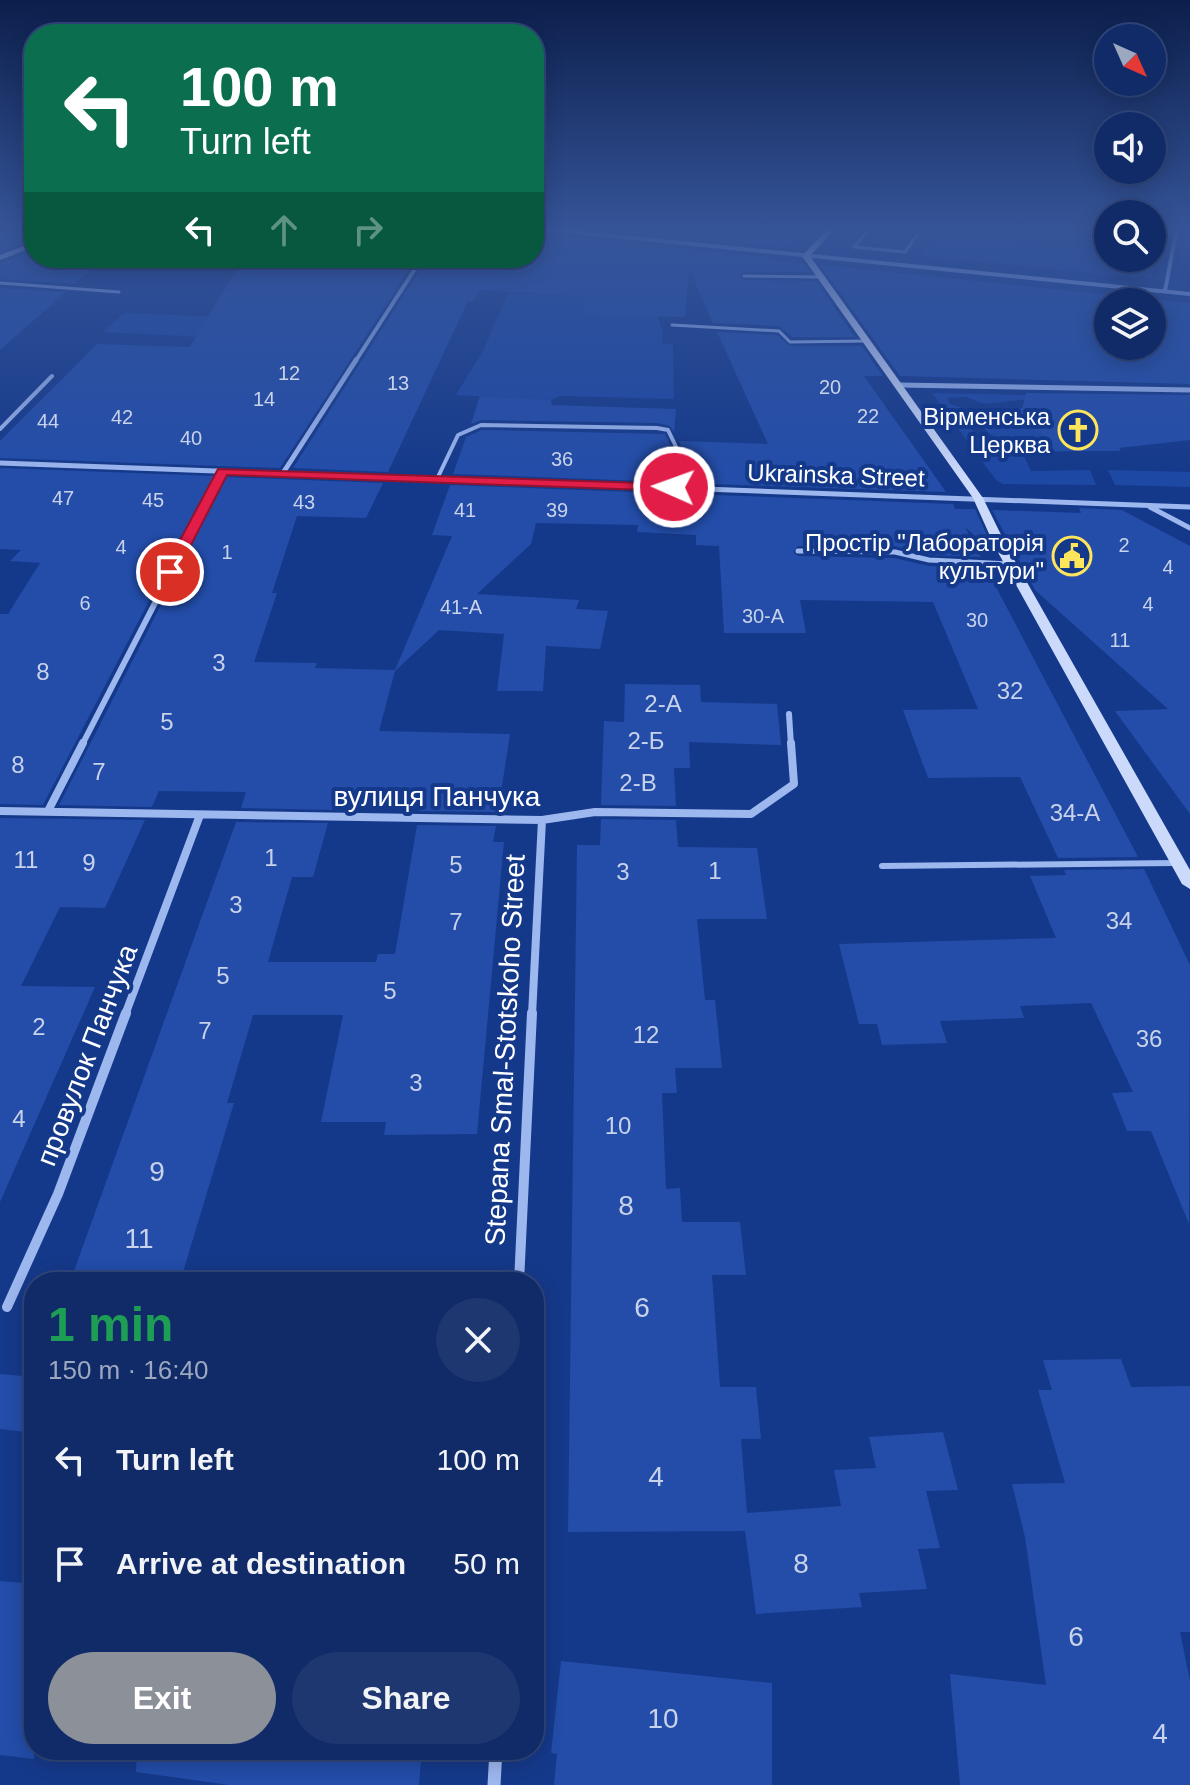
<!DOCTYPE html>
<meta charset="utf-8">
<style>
body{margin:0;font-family:Helvetica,sans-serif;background:#1e3771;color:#f1f3f6;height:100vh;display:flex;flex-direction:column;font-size:30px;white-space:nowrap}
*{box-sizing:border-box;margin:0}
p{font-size:26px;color:#9ca7c0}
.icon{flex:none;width:44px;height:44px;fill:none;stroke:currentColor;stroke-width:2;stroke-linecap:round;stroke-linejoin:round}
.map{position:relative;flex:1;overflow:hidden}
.side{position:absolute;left:24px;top:1272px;width:520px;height:488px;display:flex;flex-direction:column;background:#102b68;border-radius:32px;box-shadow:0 4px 20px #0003,0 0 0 2px #30477c}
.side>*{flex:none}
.top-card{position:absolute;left:24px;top:24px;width:520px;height:244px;border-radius:32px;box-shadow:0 4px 20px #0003,0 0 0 2px #30477c;background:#0b6e4f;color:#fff;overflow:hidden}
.needle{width:52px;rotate:135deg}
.buttons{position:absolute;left:1094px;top:24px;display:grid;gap:16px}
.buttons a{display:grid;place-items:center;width:72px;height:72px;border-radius:50%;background:#102b68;box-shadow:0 4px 20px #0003,0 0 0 2px #30477c;font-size:40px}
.pin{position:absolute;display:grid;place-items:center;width:68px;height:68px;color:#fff;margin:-34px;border:4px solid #fff;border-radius:50%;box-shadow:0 2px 8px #0007}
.me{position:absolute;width:88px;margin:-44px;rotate:272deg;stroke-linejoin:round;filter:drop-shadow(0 0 6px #0008)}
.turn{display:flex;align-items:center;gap:28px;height:168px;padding:0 24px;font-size:36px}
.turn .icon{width:104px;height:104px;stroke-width:2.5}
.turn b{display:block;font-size:56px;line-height:68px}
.lanes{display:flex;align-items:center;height:76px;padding:0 24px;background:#0003;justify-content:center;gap:40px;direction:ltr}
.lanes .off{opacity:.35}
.round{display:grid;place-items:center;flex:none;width:84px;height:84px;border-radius:42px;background:#1e3771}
.headline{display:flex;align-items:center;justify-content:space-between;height:136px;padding:0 24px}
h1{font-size:48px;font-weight:600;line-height:60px;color:#1e9e55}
.button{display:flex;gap:16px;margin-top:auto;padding:16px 24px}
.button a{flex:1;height:92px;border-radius:48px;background:#8c9099;color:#fff;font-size:32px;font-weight:600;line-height:92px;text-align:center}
.button a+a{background:#1e3771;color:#f1f3f6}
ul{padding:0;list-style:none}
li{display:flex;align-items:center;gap:24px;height:104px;padding:0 24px}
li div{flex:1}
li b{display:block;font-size:30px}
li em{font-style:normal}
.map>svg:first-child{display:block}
.green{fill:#1d48a4}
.building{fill:#234da9;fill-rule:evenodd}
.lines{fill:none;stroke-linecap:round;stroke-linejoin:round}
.lane-far3{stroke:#9db7ef;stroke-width:3}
.lane-far2{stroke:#9db7ef;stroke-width:4}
.lane-far1{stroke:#9db7ef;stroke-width:5}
.lane{stroke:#9db7ef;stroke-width:6}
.street-far5{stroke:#9db7ef;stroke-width:4}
.street-far4{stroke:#9db7ef;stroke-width:5}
.street-far3{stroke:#9db7ef;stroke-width:6}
.street-far2{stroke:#9db7ef;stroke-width:8}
.street-far1{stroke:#9db7ef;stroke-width:10}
.street{stroke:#9db7ef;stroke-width:13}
.secondary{fill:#cbd9fb;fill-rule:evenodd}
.route{fill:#e11d48;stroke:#92132f;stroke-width:2}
.labels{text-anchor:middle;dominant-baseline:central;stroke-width:8;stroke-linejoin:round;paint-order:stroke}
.far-number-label{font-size:20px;fill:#c8d2ea}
.far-poi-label{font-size:24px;fill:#fff;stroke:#15398a;text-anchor:end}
.far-street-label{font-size:24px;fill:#fff;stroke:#15398a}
.number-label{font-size:24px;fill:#c8d2ea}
.street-label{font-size:28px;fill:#fff;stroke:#15398a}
.near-number-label{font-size:28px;fill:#c8d2ea}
</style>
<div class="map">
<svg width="1190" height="1785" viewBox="0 0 1190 1785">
<rect width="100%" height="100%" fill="#15398a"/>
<path class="green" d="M943 227 1016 230 1070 227 1065 240Z
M1152 227H1160L1151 279 922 256 937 232 1108 250V258H1152Z
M508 293 629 299 657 315 663 333 662 343 673 344 674 399 560 396 551 400 456 395 484 349Z
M124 313 223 317 204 337 102 332Z
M932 393 1123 397 1040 398 984 404 966 397 947 398 950 404 972 411 965 418C975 442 993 449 1023 454L1031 471 1090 470 1096 485 1003 484 996 480Z
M1016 408H1046L1021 418 1020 422 1039 430 1049 450 1069 452C1039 452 1002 452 982 426V416L986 411Z
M1108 470 1190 472V487L1115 485Z"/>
<path class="building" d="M0 227H34V239L0 252Z
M571 227H808L787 248Z
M534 233 778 258 774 261 804 264 810 272H744L740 277 744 280 816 281 855 337H792L779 326 713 323 689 269 685 317 582 315 586 297 480 290 472 302 468 301 388 472 293 468 425 262H431L433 258H534Z
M34 250V258H105L75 284 0 279V263Z
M243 258 414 262 280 468 0 458V441L97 344 190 347Z
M820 265 1190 303V384L900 376ZM1108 302H1152V346H1108Z
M0 288 66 292 0 350Z
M717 332 777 335 790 346H862L883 376H864L946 492 680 483 684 453 679 441 768 444Z
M1026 393 1190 395V440L1119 448 1121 451H1049L1040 432 1018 425Z
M480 396 551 400 552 405 676 409 674 432 670 426 657 423 481 420 471 424Z
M482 430 665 434 674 454 670 482 453 474 466 437Z
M0 468 214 476 43 805 0 804V614H8L40 563 10 561 21 550 0 549Z
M226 477 383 483 366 518 297 516 272 593H277L254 662 317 663 315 668 395 670 452 536 432 535 450 485 953 504 955 509H975L996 555 965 527 981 557 930 555 895 546H798L793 552 798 556 894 558 929 566 986 568 1138 857 1058 858 1020 777 928 778 903 710 978 709 933 602 800 600 806 633H724L719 546 696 545V535L637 532 638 525 536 523 531 544 477 594 579 600 576 609 608 611 600 649 546 646 543 691H497L504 634 439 630 395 671 379 731 510 734 498 812 419 811 422 795 337 793 332 810 241 808 246 792 159 791 152 807 59 805Z
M1079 508 1122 510 1190 546V814L1115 711 1168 709 1035 590 992 510 1081 513Z
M625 684 700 685 701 702 777 704 781 745 689 742 690 768H674L676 806 601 805 604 721 624 722Z
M0 818 145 820 105 908 60 907 21 986 95 987 0 1202Z
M601 819 676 820 678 847 757 848 767 919H697L705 1000H715L722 1068H675L677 1093H662L666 1189 680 1188 682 1222H740L746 1275H712L720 1387H756L761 1439H741L747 1513 841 1506 834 1470 876 1468 869 1437 943 1432 958 1490 926 1491 940 1548 918 1549 927 1589 859 1593 862 1607 756 1614 745 1531 568 1532 577 845H600Z
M236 822 328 823 313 877H292L268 962H376L378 954H395L417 825 496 826 493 842H504L477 1134 384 1135 386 1122H321L343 1015H253L227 1103H234L180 1282H70Z
M1144 869 1190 965 1189 1224 1151 1131H1127L1112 1093 1133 1092 1091 1003 1020 1006 1024 1018 940 1021 947 1043 882 1045 877 1024H859L839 944 1056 938 1030 876 1066 875 1064 870Z
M1121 1359 1131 1387 1190 1386V1632H1180L1190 1681V1785H960L950 1674 1046 1685 1025 1537 1012 1484 1065 1483 1038 1390H1052L1043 1360Z
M0 1374 34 1377V1433L0 1429Z
M0 1581 34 1584V1759L0 1755Z
M561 1661 772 1683V1785H554L557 1754 551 1753Z
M137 1750H422L419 1785H229L136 1772Z"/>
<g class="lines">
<path class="lane-far3" d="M871 227 854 247 905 252 923 227
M744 276 820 277
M0 283 119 292
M672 325 779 331 790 342 867 341"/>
<path class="lane-far2" d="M0 429 52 376
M437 479 458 435 481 425 657 428 668 430 679 453 674 487"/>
<path class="lane-far1" d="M798 551 895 552 929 560 1010 564"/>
<path class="lane" d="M882 866 1175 863"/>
<path class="street-far5" d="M534 228 1190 294
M1165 291 1177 227
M355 362 422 258"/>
<path class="street-far4" d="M899 385 1190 390
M0 463 1190 507
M283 473 356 360
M1150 507 1190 528
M192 531 223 471"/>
<path class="street-far3" d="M789 714 791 745
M82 745 193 529"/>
<path class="street-far2" d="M0 811 542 820 595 812 751 814 794 784 791 743
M48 811 83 743
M125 1015 200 815
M532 1015 542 820"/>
<path class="street-far1" d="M519 1282 532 1013
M7 1307 58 1194 126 1013"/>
<path class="street" d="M494 1785 496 1750"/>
<path class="secondary" d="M830 227H837L810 256 983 498 1007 547 1190 870V889L1182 884 995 547 973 498 802 256Z
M34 242V247L0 260V255Z"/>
</g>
<linearGradient id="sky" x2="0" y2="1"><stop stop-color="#0c1f4c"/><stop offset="0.48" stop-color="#355498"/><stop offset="1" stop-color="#355498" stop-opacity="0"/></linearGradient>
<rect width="1190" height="477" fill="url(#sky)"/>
<path class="route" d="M218 469 674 484 680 487 674 491 227 475 177 572 165 575 163 572Z"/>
<defs>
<symbol id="church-ring" viewBox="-11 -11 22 22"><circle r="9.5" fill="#15398a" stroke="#ffe55b" stroke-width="1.5"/><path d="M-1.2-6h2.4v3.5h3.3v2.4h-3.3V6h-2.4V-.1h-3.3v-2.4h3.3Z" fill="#ffe55b"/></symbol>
<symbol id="civic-ring" viewBox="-11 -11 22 22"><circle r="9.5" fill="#15398a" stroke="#ffe55b" stroke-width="1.5"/><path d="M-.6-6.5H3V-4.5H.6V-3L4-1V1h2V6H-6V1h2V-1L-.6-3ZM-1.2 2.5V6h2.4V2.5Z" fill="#ffe55b"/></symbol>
</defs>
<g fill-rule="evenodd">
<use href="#church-ring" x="1056" y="408" width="44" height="44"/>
<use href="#civic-ring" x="1050" y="534" width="44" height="44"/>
</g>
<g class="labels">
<g class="far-number-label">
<text x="289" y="373">12</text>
<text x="398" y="383">13</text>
<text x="830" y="387">20</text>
<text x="264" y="399">14</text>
<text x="868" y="416">22</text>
<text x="122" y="417">42</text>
<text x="48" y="421">44</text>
<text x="191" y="438">40</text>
<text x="562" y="459">36</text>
<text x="63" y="498">47</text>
<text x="153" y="500">45</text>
<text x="304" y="502">43</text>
<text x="465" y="510">41</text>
<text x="557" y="510">39</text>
<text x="1124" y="545">2</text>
<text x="121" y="547">4</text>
<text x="227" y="552">1</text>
<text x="1168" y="567">4</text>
<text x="85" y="603">6</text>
<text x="1148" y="604">4</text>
<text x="461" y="607">41-А</text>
<text x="763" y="616">30-А</text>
<text x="977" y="620">30</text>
<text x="1120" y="640">11</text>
</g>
<g class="far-poi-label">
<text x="1050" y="416">Вірменська<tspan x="1050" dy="28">Церква</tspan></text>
<text x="1044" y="542">Простір "Лабораторія<tspan x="1044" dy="28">культури"</tspan></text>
</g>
<g class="far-street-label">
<text transform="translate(836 475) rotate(2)">Ukrainska Street</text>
</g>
<g class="number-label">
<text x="219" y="662">3</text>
<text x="43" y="671">8</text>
<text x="1010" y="690">32</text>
<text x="663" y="703">2-А</text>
<text x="167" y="721">5</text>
<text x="646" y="740">2-Б</text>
<text x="18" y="764">8</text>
<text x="99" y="771">7</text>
<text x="638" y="782">2-В</text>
<text x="1075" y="812">34-А</text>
<text x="271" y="857">1</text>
<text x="26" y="859">11</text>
<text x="89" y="862">9</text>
<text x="456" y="864">5</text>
<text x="715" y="870">1</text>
<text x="623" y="871">3</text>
<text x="236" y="904">3</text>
<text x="1119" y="920">34</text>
<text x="456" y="921">7</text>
<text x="223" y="975">5</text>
<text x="390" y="990">5</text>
<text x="39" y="1026">2</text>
<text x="205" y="1030">7</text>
<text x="646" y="1034">12</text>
<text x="1149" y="1038">36</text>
<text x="416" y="1082">3</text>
<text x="19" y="1118">4</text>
<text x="618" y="1125">10</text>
</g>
<g class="street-label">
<text x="437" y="796">вулиця Панчука</text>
<text transform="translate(505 1050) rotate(-87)">Stepana Smal-Stotskoho Street</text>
<text transform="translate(87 1055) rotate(-69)">провулок Панчука</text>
</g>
<g class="near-number-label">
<text x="157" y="1171">9</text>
<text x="626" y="1205">8</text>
<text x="139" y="1238">11</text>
<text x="642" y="1307">6</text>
<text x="656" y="1476">4</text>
<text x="801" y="1563">8</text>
<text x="1076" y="1636">6</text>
<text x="663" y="1718">10</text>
<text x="1160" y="1733">4</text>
</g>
</g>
</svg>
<div class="buttons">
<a><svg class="needle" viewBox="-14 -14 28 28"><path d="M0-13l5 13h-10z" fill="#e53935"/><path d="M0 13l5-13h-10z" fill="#9ca7c0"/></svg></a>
<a><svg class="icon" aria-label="sound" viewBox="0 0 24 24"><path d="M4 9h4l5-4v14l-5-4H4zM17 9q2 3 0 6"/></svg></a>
<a><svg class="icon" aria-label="search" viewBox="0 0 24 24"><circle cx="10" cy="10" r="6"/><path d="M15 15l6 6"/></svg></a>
<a><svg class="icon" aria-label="layers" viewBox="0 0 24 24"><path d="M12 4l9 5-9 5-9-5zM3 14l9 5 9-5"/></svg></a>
</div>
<div class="pin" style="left:170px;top:572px;background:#d93025"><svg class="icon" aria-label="arrive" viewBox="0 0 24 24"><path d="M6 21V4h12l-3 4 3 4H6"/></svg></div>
<svg class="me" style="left:674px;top:487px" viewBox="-20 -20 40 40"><circle r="17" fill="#e11d48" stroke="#fff" stroke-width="3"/><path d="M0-11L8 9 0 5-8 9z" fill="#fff"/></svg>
<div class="top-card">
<div class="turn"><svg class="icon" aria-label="left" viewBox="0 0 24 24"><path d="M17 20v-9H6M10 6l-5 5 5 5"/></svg><div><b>100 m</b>Turn left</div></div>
<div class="lanes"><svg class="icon" aria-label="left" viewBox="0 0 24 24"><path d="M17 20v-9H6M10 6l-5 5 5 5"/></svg><svg class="icon off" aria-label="ahead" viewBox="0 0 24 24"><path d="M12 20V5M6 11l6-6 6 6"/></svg><svg class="icon off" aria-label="right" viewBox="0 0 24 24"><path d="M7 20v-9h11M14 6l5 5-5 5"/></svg></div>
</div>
<section class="side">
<div class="headline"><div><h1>1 min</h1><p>150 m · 16:40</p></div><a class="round"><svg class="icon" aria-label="close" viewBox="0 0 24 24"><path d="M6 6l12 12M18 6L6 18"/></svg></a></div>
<ul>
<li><svg class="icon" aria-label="left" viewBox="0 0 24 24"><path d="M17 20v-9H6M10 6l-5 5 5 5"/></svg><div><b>Turn left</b></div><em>100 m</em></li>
<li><svg class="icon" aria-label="arrive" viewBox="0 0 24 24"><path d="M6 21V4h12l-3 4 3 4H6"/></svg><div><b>Arrive at destination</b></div><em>50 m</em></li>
</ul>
<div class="button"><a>Exit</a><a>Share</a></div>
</section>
</div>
